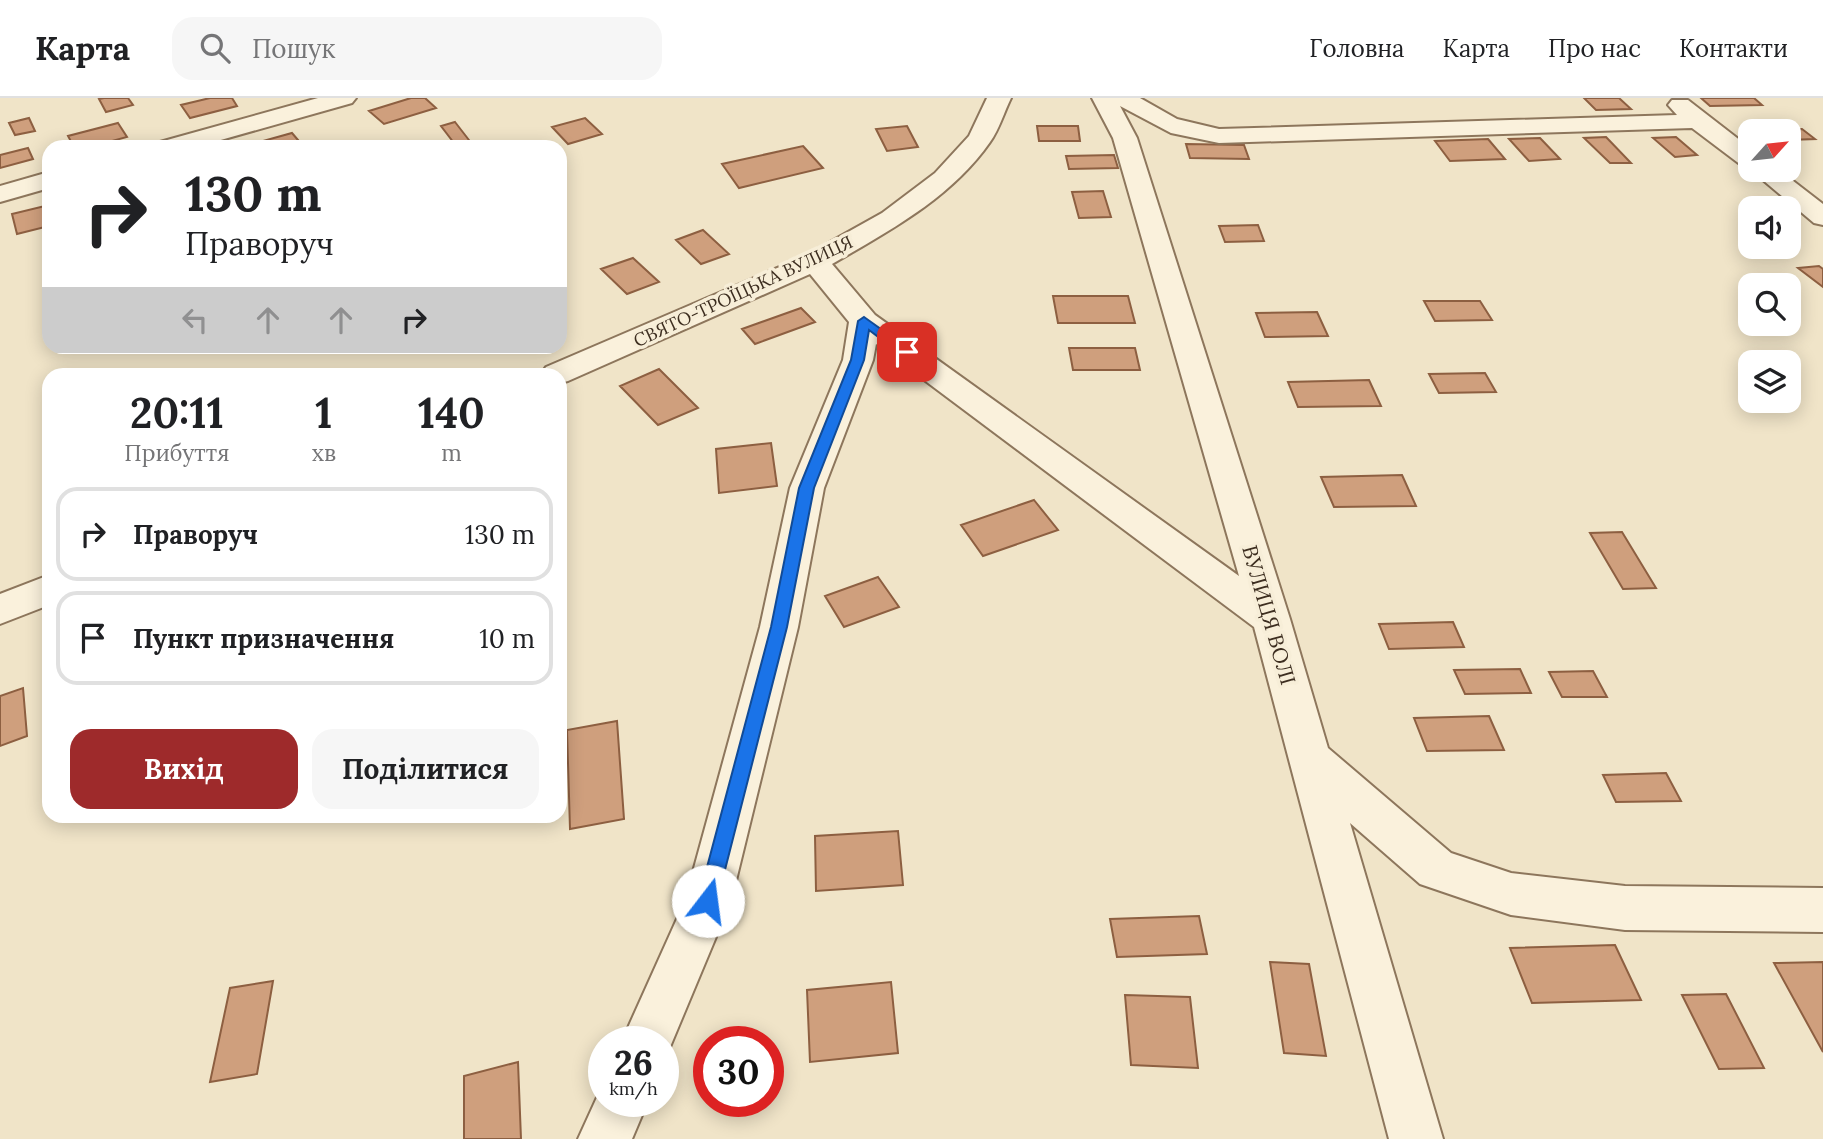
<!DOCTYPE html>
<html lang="uk">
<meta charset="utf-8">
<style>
body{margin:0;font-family:Lora,serif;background:#f6f6f6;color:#202124;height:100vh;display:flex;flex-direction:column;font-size:26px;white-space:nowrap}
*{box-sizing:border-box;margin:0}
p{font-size:23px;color:#757577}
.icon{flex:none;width:38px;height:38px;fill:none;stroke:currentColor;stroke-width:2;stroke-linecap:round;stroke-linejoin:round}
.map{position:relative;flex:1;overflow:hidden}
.panel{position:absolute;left:42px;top:270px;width:525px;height:455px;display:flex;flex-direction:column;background:#fff;border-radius:21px;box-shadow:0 4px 18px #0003}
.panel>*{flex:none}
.top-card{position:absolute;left:42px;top:42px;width:525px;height:214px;border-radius:21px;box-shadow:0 4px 18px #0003;background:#fff;color:#202124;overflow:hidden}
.needle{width:46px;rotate:63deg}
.buttons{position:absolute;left:1738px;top:21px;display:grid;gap:14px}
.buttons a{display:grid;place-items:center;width:63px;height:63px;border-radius:14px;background:#fff;box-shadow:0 4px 18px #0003;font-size:35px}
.speed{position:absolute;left:588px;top:928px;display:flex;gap:14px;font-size:35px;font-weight:700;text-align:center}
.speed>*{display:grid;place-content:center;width:91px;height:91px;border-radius:50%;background:#fff;box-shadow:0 4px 18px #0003;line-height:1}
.speed small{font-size:18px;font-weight:400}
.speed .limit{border:10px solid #d22;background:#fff;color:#111}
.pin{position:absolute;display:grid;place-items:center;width:60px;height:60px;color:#fff;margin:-30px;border-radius:14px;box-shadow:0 4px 10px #0006}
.me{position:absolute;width:77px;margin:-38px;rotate:15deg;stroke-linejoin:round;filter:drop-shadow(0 0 5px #0008)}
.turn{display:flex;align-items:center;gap:24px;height:147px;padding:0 28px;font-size:32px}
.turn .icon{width:91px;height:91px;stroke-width:2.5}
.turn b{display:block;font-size:49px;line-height:60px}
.lanes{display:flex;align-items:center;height:66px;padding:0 28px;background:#0003;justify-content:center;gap:35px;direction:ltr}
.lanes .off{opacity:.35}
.eta{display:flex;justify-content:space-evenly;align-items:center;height:119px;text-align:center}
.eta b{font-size:42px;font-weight:800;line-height:49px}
.primary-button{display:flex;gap:14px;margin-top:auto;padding:14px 28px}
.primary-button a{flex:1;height:80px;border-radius:21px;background:#9e2a2b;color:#fff;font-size:28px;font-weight:800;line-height:80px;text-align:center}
.primary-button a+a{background:#f6f6f6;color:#202124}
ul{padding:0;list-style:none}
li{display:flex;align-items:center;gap:21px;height:94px;margin:0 14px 10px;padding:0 14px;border:4px solid #e0e0e0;border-radius:21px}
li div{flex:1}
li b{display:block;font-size:26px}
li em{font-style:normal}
header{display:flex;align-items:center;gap:42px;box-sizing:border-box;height:98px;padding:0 35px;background:#fff;border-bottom:2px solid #e0e0e0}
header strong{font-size:33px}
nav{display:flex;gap:38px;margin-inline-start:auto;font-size:24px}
.search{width:490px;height:63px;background:#f6f6f6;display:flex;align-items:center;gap:18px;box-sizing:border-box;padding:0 24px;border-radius:21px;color:#757577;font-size:26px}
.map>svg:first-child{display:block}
.building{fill:#cf9f7d;stroke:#8d5f41;stroke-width:2}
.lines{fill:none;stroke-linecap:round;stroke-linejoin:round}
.minor-casing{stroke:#8d765c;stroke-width:4}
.minor{fill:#faf1dc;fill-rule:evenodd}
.route{fill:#1a73e8;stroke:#114b97;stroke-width:2}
.labels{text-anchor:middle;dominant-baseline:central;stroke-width:7;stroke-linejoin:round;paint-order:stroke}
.far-street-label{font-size:18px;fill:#3d2e20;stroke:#f7eed8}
.street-label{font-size:21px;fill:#3d2e20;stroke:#f7eed8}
</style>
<header>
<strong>Карта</strong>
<div class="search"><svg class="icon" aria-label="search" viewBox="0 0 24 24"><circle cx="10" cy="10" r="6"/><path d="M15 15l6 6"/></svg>Пошук</div>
<nav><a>Головна</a><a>Карта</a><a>Про нас</a><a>Контакти</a></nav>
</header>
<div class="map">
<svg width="1823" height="1041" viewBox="0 0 1823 1041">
<rect width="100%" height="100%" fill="#f0e4c8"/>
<path class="building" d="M104 0H128L133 7 106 14 99 1Z
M210 0H232L237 8 190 20 181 7Z
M411 0H425L436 10 384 26 369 13Z
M1584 0H1619L1631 11 1596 12Z
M1701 0H1754L1762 7 1710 8Z
M29 20 35 33 15 37 9 25Z
M585 20 602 36 568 46 552 29Z
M455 24 472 46 457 49 441 28Z
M118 25 127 39 90 49H74L68 38Z
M907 28 918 49 887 53 876 31Z
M1037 28H1078L1080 43H1039Z
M1802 31 1815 41 1788 42V33L1748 32Z
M292 35 304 49H241Z
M1606 39 1631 65H1610L1584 40Z
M1676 39 1697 57 1675 59 1653 40Z
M1540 40 1560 61 1529 63 1509 41Z
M1488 41 1505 61 1450 63 1435 43Z
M1186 46 1244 47 1249 61 1190 60Z
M803 48 823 70 739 90 722 66Z
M28 50 33 61 0 70V57Z
M1114 57 1118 70 1069 71 1066 58Z
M1103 93 1111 119 1079 120 1072 94Z
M49 107V128L17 136 12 116Z
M1258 127 1264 143 1225 144 1219 128Z
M703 132 729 156 701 166 676 142Z
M633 160 659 184 627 196 601 171Z
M1819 168 1823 171V189L1798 170Z
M1053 198H1128L1135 225H1058Z
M1424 203H1480L1492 222 1435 223Z
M801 210 815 224 755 246 742 231Z
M1317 214 1328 238 1265 239 1256 215Z
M1069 250H1135L1140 272H1073Z
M659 271 698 310 658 327 620 288Z
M1485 275 1496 294 1439 295 1429 276Z
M1369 282 1381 308 1298 309 1288 284Z
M771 345 777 388 719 395 716 351Z
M1402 377 1416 408 1334 409 1321 379Z
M1034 402 1058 432 983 458 961 427Z
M1622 434 1656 490 1623 491 1590 435Z
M878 479 899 509 844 529 825 498Z
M1453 524 1464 549 1389 551 1379 526Z
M1520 571 1531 595 1465 596 1454 572Z
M1593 573 1607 599H1562L1549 574Z
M23 590 27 638 0 648V598Z
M1489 618 1504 652 1427 653 1414 620Z
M617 623 624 721 570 731 567 632Z
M1666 675 1681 703 1616 704 1603 677Z
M898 733 903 787 816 793 815 738Z
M1199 818 1207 856 1117 859 1110 821Z
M1615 847 1641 902 1532 905 1510 850Z
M1270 864 1309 866 1326 958 1284 955Z
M1823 864V954L1774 865Z
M273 883 257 976 210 984 230 890Z
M891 884 898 955 810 964 807 892Z
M1726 896 1764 970 1719 971 1682 897Z
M1125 897 1190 899 1198 970 1131 967Z
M518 964 521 1041H464V978Z"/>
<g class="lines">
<defs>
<path id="minor" d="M318 0H356L352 5 196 49H157L160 44Z
M987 0H1011C1004 14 999 32 990 44 951 100 889 133 832 166L875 217 1239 478 1113 40 1092 0H1140L1177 21 1219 31 1677 17 1668 7 1672 2H1688L1750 50V70L1741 67 1692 30 1219 45 1171 35 1120 8 1137 40 1290 521 1328 650 1451 755 1511 775 1625 788 1823 790V834L1625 832 1511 817 1420 786 1350 725 1443 1041H1389L1254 529 876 246 873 262 824 390 798 529 731 803 665 961 663 943H622L685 803 760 529 790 390 843 262 849 224 810 176 568 283 560 285V276H541L546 269 805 158 882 115 935 75 969 38Z
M1751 72H1779L1823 106V127L1814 125Z
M49 74V90L0 104V88Z
M49 477V507L0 526V496Z
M604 984V1003H648L632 1041H578Z"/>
</defs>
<use href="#minor" class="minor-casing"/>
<use href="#minor" class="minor"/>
</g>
<path class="route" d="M864 219 913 254 911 257H902L869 232 864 262 814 390 787 529 717 803 715 810 708 812 701 810 698 803 771 529 799 390 851 262 858 223Z"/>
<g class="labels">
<g class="far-street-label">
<text transform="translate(743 193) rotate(-25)">СВЯТО-ТРОЇЦЬКА ВУЛИЦЯ</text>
</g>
<g class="street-label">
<text transform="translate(1269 517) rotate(74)">ВУЛИЦЯ ВОЛІ</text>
</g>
</g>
</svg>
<div class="buttons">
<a><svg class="needle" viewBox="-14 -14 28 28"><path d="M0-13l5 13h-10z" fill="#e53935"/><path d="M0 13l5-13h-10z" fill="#757577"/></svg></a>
<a><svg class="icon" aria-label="sound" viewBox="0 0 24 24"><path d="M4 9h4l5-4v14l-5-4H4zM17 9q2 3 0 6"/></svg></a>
<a><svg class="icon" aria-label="search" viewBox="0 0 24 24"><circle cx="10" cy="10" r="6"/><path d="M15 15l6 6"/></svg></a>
<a><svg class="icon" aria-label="layers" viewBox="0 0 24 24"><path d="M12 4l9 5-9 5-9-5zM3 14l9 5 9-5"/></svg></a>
</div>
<div class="speed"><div>26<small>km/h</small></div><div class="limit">30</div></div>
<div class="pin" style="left:907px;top:254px;background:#d93025"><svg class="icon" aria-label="arrive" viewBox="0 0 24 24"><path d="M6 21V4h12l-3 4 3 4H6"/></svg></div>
<svg class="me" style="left:708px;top:803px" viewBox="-20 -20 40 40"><circle r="19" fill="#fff"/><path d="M0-13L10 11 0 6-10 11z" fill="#1a73e8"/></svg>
<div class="top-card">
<div class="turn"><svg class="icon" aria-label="right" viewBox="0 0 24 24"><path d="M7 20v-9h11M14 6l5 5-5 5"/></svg><div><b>130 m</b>Праворуч</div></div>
<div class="lanes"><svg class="icon off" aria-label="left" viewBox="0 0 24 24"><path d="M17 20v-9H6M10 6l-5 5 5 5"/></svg><svg class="icon off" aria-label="ahead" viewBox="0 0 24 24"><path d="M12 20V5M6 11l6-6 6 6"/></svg><svg class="icon off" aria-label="ahead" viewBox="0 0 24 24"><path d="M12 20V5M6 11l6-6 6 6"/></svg><svg class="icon" aria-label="right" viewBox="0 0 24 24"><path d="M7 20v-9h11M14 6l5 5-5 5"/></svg></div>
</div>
<section class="panel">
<div class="eta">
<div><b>20:11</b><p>Прибуття</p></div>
<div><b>1</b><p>хв</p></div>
<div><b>140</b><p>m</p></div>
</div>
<ul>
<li><svg class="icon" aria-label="right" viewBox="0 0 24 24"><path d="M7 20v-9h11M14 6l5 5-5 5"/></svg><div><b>Праворуч</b></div><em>130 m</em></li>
<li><svg class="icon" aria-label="arrive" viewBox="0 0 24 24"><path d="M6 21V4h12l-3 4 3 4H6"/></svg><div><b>Пункт призначення</b></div><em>10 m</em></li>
</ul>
<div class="primary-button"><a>Вихід</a><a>Поділитися</a></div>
</section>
</div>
